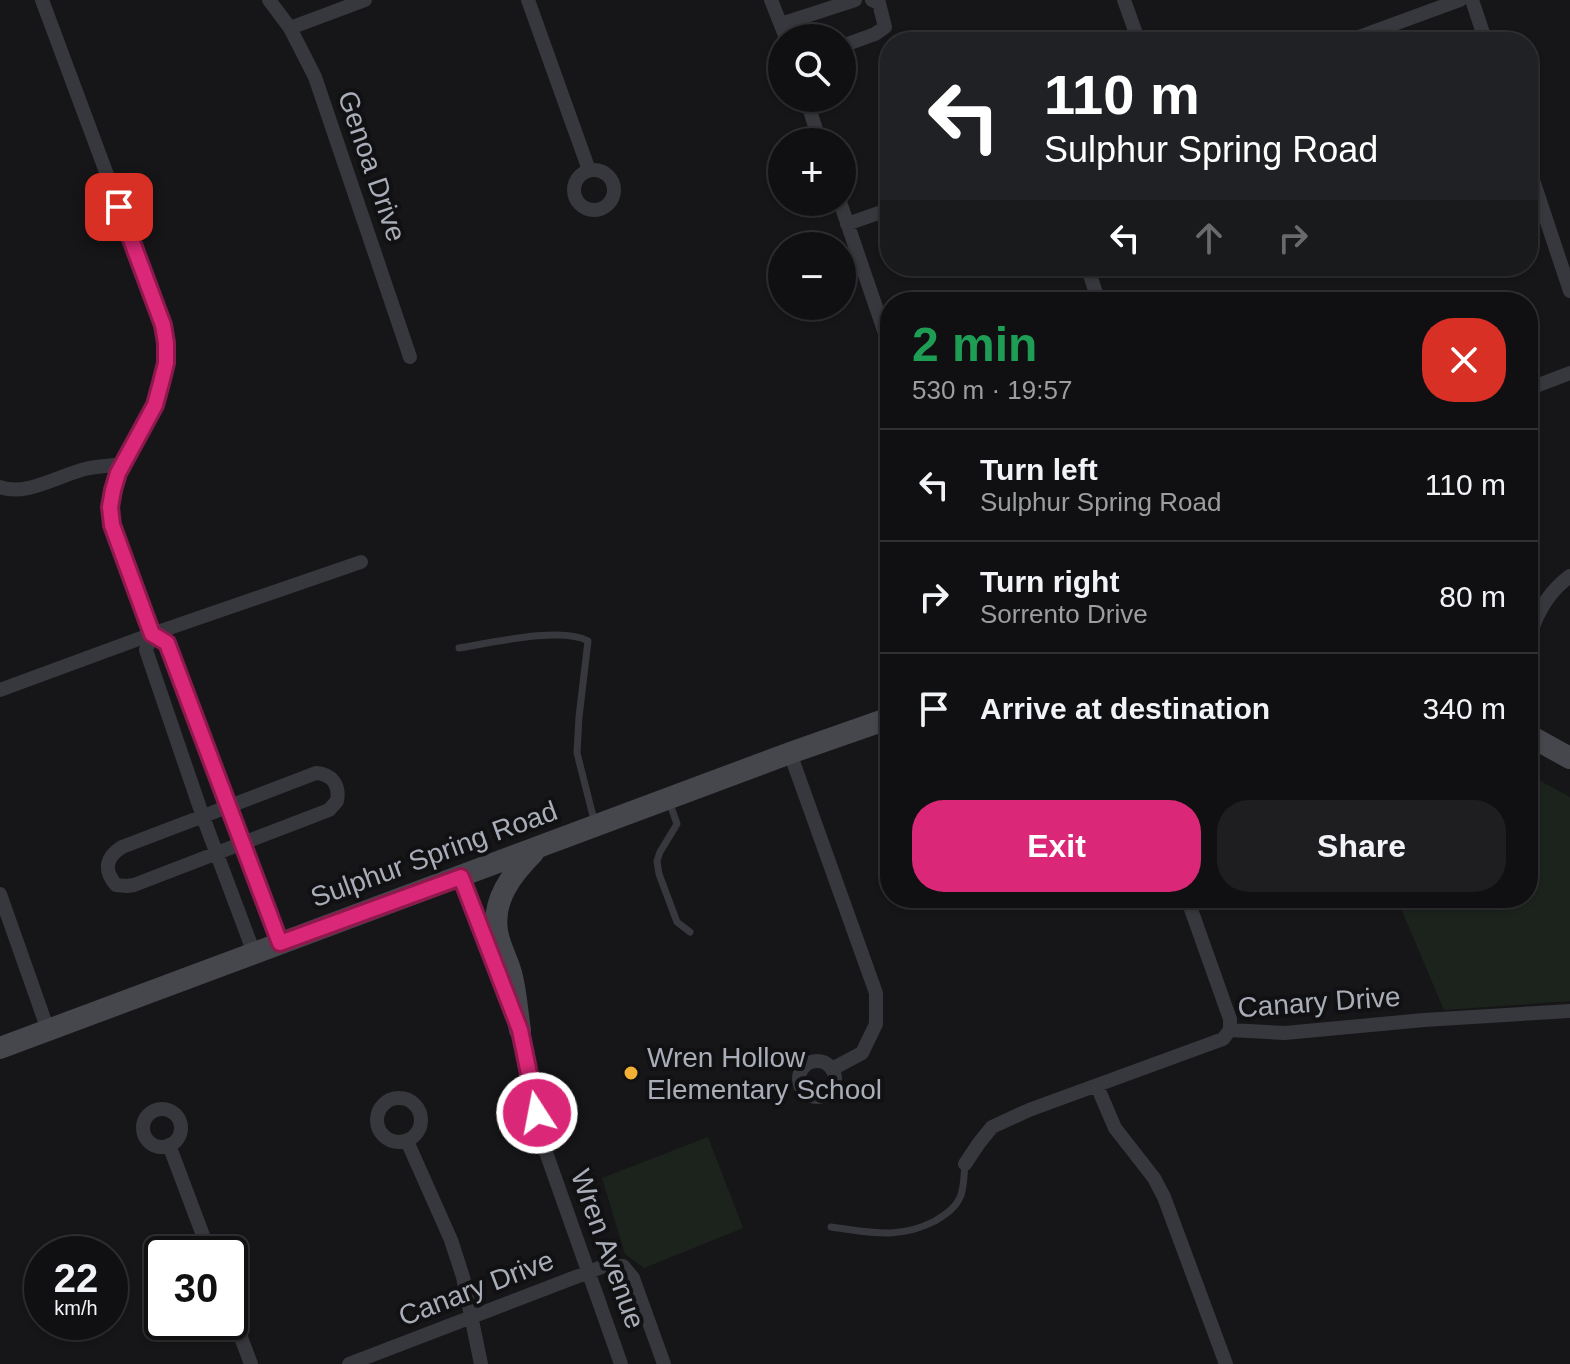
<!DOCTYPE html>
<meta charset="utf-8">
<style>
body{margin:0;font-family:Helvetica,sans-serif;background:#1e1e20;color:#f1f3f6;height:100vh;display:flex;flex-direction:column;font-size:30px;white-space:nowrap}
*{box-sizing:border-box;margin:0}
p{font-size:26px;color:#9c9d9f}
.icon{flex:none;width:44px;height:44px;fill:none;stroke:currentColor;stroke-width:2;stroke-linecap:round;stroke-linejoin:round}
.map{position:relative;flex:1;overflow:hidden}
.details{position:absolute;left:880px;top:292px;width:658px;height:616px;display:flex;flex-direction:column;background:#101012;border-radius:32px;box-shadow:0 2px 6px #0004,0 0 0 2px #303032}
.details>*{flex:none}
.hud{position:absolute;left:880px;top:32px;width:658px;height:244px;border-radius:32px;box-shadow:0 2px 6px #0004,0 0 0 2px #303032;background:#202124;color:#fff;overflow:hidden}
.controls{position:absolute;left:768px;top:24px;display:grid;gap:16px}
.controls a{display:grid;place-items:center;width:88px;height:88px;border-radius:50%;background:#101012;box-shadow:0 2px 6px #0004,0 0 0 2px #303032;font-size:40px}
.speed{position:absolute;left:24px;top:1236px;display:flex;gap:16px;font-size:40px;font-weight:700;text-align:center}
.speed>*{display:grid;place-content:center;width:104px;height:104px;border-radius:50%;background:#101012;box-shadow:0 2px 6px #0004,0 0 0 2px #303032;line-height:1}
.speed small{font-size:20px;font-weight:400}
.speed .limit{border:4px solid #111;border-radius:12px;background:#fff;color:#111}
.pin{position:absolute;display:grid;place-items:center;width:68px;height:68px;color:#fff;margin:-34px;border-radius:16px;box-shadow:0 4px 12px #0006}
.me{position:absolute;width:88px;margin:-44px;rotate:349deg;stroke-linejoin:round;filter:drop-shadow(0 0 6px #0008)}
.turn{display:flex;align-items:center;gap:28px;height:168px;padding:0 32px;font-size:36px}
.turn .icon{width:104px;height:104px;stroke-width:2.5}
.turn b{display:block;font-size:56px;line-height:68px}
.lanes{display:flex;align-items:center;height:76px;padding:0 32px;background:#0003;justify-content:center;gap:40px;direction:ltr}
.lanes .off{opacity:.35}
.round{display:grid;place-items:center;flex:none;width:84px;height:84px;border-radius:32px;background:#1e1e20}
.overview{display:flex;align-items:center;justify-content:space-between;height:136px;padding:0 32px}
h1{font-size:48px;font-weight:600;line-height:60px;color:#1e9e55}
.button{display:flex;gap:16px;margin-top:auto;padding:16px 32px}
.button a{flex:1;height:92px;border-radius:32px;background:#db2777;color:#fff;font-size:32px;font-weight:600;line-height:92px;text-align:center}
.button a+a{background:#1e1e20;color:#f1f3f6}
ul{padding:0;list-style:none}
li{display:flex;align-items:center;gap:24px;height:112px;padding:0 32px;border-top:2px solid #303032}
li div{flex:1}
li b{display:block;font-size:30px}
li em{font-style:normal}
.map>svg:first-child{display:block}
.green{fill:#1c231d}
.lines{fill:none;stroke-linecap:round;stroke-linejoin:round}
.service{stroke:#37383d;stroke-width:7}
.minor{stroke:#37383d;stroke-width:14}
.secondary{stroke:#45474d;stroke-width:22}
.route-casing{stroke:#8e194d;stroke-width:20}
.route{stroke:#db2777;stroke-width:14}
.poi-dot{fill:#f2b134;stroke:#111113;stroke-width:3}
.labels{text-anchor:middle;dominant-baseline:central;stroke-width:8;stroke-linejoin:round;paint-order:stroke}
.street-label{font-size:28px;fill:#a8adb8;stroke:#111113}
.poi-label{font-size:28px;fill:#a8adb8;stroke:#111113;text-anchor:start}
</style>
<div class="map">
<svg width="1570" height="1364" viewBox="0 0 1570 1364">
<rect width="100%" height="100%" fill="#161618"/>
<path class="green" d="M1528 774 1570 797V1001L1444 1010 1400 906 1420 898H1528Z
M708 1137 743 1228 644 1268 625 1254 602 1178Z"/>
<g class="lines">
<path class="service" d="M459 648C490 643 563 626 588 641L579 717 577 753 595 824
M669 801 677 824 660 852 657 861 659 874 677 922 690 932
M831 1227C870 1232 898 1240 935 1221 946 1214 956 1208 961 1195 964 1186 964 1174 965 1164"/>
<path class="minor" d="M42 0 163 325 166 363 161 383 155 405 118 473 113 490 110 507 112 525 152 634 167 643 280 943
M269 0 290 28 315 77 410 357
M528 0 589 170
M771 0 786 38
M1124 0 1139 42
M1472 0 1486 42
M781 24 855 0
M290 28 365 0
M1345 42 1460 0
M842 46 875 34 885 27 879 3 872 0
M806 98 820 142
M1528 165 1570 291
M574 190a20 20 0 1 1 40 0a20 20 0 1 1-40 0Z
M840 202 890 348
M847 224 890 209
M1087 266 1099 302
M1528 389 1570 373
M0 487C25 497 60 475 85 469 97 466 111 466 123 464
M152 634 146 650 203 817 254 953
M1528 644C1534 617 1547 593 1570 576
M0 690 152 634 361 562
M790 753 876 993V1024L862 1053 832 1069
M316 773C332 774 340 785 337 801L329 810 134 885 127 886 116 885C103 870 106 857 122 847Z
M461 877 509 999
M0 894 48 1030
M1187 898 1230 1019V1030
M518 1022 542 1141 621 1364
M799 1079a18 18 0 1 1 36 0a18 18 0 1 1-36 0Z
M1097 1086 1115 1128 1154 1178 1164 1197 1226 1364
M377 1120a22 22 0 1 1 44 0a22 22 0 1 1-44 0Z
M143 1128a19 19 0 1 1 38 0a19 19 0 1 1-38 0Z
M407 1141 451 1240 463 1277 481 1364
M169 1145 210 1254
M965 1164 979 1143 992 1127 1029 1110 1223 1039 1230 1030 1285 1033 1424 1020 1570 1011
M230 1308 251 1364
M349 1364 607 1265 623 1266 633 1278 664 1364"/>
<path class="secondary" d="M1528 735 1570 758
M520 1030C517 1011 516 991 511 973 507 959 499 945 497 931 492 900 512 874 533 853
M0 1048 790 753 890 718"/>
</g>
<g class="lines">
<defs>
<path id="route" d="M119 207 163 325 166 343V363L161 383 155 405 118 473 113 490 110 507 112 525 152 634 167 643 280 943 461 877 520 1030 537 1113"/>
</defs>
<use href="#route" class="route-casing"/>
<use href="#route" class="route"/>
</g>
<circle class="poi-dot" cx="631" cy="1073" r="8"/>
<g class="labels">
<g class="street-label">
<text transform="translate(372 166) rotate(71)">Genoa Drive</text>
<text transform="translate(434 854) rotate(-20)">Sulphur Spring Road</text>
<text transform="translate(1319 1002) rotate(-4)">Canary Drive</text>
<text transform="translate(608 1249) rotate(70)">Wren Avenue</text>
<text transform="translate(476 1288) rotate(-21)">Canary Drive</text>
</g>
<g class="poi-label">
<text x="647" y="1057">Wren Hollow<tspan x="647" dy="32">Elementary School</tspan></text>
</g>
</g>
</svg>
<div class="controls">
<a><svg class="icon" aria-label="search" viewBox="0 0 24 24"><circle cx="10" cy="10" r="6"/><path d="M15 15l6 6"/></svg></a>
<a>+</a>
<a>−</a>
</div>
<div class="speed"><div>22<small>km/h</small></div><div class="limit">30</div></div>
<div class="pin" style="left:119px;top:207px;background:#d93025"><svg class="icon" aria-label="arrive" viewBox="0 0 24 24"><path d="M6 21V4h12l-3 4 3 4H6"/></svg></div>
<svg class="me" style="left:537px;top:1113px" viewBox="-20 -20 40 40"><circle r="17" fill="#db2777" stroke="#fff" stroke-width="3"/><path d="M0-11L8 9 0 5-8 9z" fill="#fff"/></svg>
<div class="hud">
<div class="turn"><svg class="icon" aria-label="left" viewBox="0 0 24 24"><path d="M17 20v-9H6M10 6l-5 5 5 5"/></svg><div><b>110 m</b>Sulphur Spring Road</div></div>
<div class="lanes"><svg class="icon" aria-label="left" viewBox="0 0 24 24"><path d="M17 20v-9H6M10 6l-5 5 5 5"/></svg><svg class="icon off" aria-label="ahead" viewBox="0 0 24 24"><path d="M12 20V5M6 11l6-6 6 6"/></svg><svg class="icon off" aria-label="right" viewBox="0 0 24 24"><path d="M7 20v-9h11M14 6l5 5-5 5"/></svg></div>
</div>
<section class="details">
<div class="overview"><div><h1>2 min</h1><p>530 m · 19:57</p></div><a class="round" style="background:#d93025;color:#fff"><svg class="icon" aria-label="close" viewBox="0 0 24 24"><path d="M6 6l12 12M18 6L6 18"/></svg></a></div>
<ul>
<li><svg class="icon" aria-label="left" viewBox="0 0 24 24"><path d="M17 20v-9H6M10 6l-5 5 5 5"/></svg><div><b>Turn left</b><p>Sulphur Spring Road</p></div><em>110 m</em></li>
<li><svg class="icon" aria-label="right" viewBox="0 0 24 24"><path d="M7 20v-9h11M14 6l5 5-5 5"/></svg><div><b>Turn right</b><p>Sorrento Drive</p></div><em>80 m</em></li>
<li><svg class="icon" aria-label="arrive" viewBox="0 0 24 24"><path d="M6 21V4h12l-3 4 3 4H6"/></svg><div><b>Arrive at destination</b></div><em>340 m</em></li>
</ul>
<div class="button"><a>Exit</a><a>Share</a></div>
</section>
</div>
